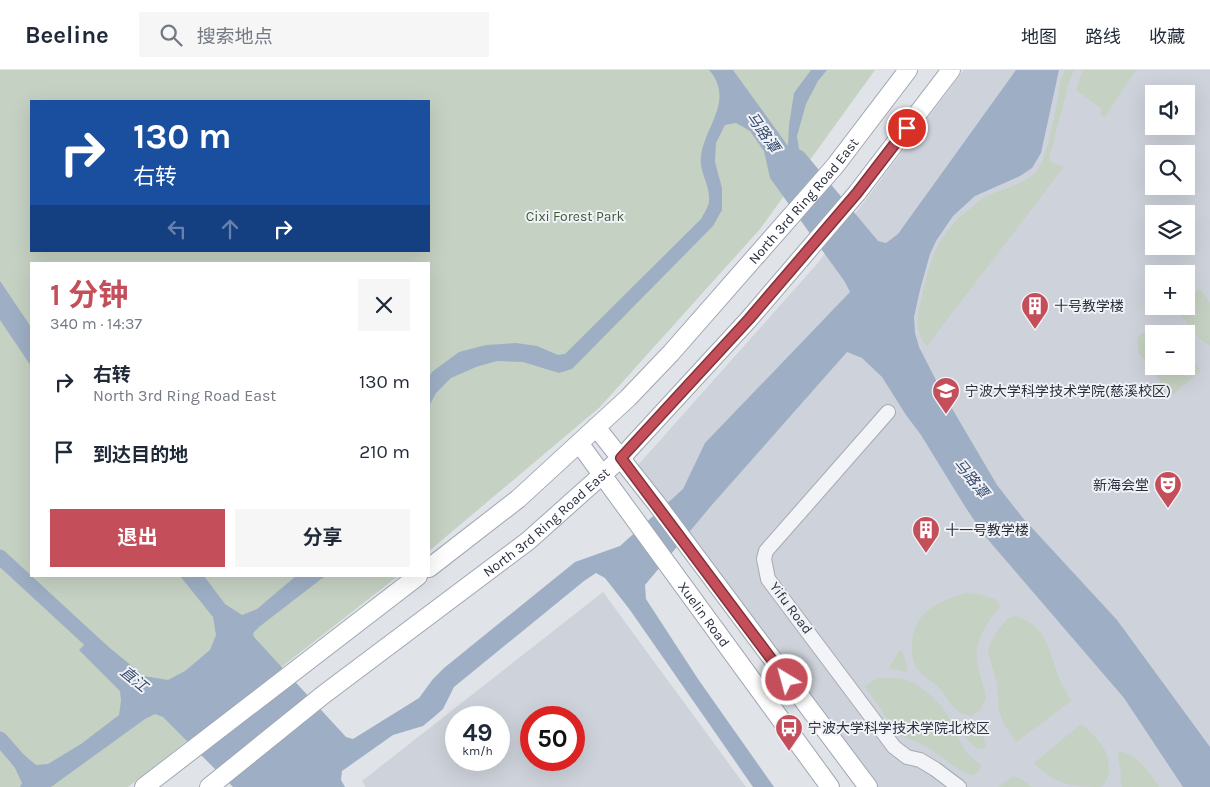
<!DOCTYPE html>
<html lang="zh">
<meta charset="utf-8">
<style>
body{margin:0;font-family:Karla,"Noto Sans SC",sans-serif;background:#f6f6f7;color:#1f2937;height:100vh;display:flex;flex-direction:column;font-size:19px;white-space:nowrap}
*{box-sizing:border-box;margin:0}
p{font-size:16px;color:#747a83}
.icon{flex:none;width:28px;height:28px;fill:none;stroke:currentColor;stroke-width:2;stroke-linecap:round;stroke-linejoin:round}
.map{position:relative;flex:1;overflow:hidden}
.side{position:absolute;left:30px;top:192px;width:400px;height:315px;display:flex;flex-direction:column;background:#fff;border-radius:0px;box-shadow:0 5px 20px #0002}
.side>*{flex:none}
.guide{position:absolute;left:30px;top:30px;width:400px;height:152px;border-radius:0px;box-shadow:0 5px 20px #0002;background:#1a4fa0;color:#fff;overflow:hidden}
.buttons{position:absolute;left:1145px;top:15px;display:grid;gap:10px}
.buttons a{display:grid;place-items:center;width:50px;height:50px;border-radius:0px;background:#fff;box-shadow:0 5px 20px #0002;font-size:25px}
.speed{position:absolute;left:445px;top:636px;display:flex;gap:10px;font-size:25px;font-weight:700;text-align:center}
.speed>*{display:grid;place-content:center;width:65px;height:65px;border-radius:50%;background:#fff;box-shadow:0 5px 20px #0002;line-height:1}
.speed small{font-size:12px;font-weight:400}
.speed .limit{border:8px solid #d22;background:#fff;color:#111}
.pin{position:absolute;display:grid;place-items:center;width:42px;height:42px;color:#fff;margin:-21px;border:2px solid #fff;border-radius:50%;box-shadow:0 1px 5px #0007}
.me{position:absolute;width:55px;margin:-28px;rotate:323deg;stroke-linejoin:round;filter:drop-shadow(0 0 4px #0008)}
.turn{display:flex;align-items:center;gap:18px;height:105px;padding:0 20px;font-size:22px}
.turn .icon{width:65px;height:65px;stroke-width:2.5}
.turn b{display:block;font-size:35px;line-height:42px}
.lanes{display:flex;align-items:center;height:48px;padding:0 20px;background:#0003;justify-content:center;gap:25px;direction:ltr}
.lanes .off{opacity:.35}
.round{display:grid;place-items:center;flex:none;width:52px;height:52px;border-radius:0px;background:#f6f6f7}
.overview{display:flex;align-items:center;justify-content:space-between;height:85px;padding:0 20px}
h1{font-size:30px;font-weight:700;line-height:38px;color:#c44e59}
.action{display:flex;gap:10px;margin-top:auto;padding:10px 20px}
.action a{flex:1;height:58px;border-radius:0px;background:#c44e59;color:#fff;font-size:20px;font-weight:700;line-height:58px;text-align:center}
.action a+a{background:#f6f6f7;color:#1f2937}
ul{padding:0;list-style:none}
li{display:flex;align-items:center;gap:15px;height:70px;padding:0 20px}
li div{flex:1}
li b{display:block;font-size:19px}
li em{font-style:normal}
header{display:flex;align-items:center;gap:30px;box-sizing:border-box;height:70px;padding:0 25px;background:#fff;border-bottom:1px solid #e0e1e3}
header strong{font-size:24px}
nav{display:flex;gap:28px;margin-inline-start:auto;font-size:18px}
.search{width:350px;height:45px;background:#f6f6f7;display:flex;align-items:center;gap:12px;box-sizing:border-box;padding:0 18px;border-radius:0px;color:#747a83;font-size:19px}
.map>svg:first-child{display:block}
.built{fill:#ced2da;fill-rule:evenodd}
.green{fill:#c5d1c2;fill-rule:evenodd}
.water{fill:#9eafc5}
.lines{fill:none;stroke-linecap:round;stroke-linejoin:round}
.canal{stroke:#9eafc5;stroke-width:15}
.minor-casing{stroke:#a6aab2;stroke-width:16}
.major-casing{stroke:#a0a7b3;stroke-width:20}
.minor{stroke:#f3f4f7;stroke-width:14}
.major{stroke:#fff;stroke-width:18}
.route-casing{stroke:#7f333a;stroke-width:12}
.route{stroke:#c44e59;stroke-width:9}
.labels{text-anchor:middle;dominant-baseline:central;stroke-width:4;stroke-linejoin:round;paint-order:stroke}
.street-label{font-size:14px;fill:#2a303e;stroke:#f0f2f6}
.park-label{font-size:14px;fill:#3d5938;stroke:#f0f2f6}
.poi-label{font-size:14px;fill:#2a303e;stroke:#f0f2f6;text-anchor:start}
.water-label{font-size:15px;font-style:italic;fill:#374d6f;stroke:#f0f2f6}
</style>
<header>
<strong>Beeline</strong>
<div class="search"><svg class="icon" aria-label="search" viewBox="0 0 24 24"><circle cx="10" cy="10" r="6"/><path d="M15 15l6 6"/></svg>搜索地点</div>
<nav><a>地图</a><a>路线</a><a>收藏</a></nav>
</header>
<div class="map">
<svg width="1210" height="717" viewBox="0 0 1210 717">
<rect width="100%" height="100%" fill="#e0e3e8"/>
<path class="built" d="M964 0H1210V717H878L638 395 817 194ZM1154 24H1186V56H1154ZM1154 84H1186V116H1154ZM1154 144H1186V176H1154ZM1154 204H1186V236H1154ZM1154 264H1186V296H1154Z
M603 522 746 717H366L362 711ZM456 648H499V690H456ZM531 648H574V690H531Z"/>
<path class="green" d="M0 0H875L760 159 600 337 429 481V194H31V506H398L128 717H0ZM31 31H429V181H31Z
M1065 0H1074L1069 12 1049 89 1052 93 1062 96 1063 98 927 276C913 262 918 243 922 226 930 188 939 162 971 138 977 133 982 127 989 125 1005 118 1025 114 1037 101 1049 85 1057 31 1061 9Z
M1083 0H1136L1105 47 1100 44 1102 39 1076 20Z
M1200 219 1210 232V276L1198 267 1176 238 1178 236H1186V230Z
M1148 259 1164 264H1154V296H1186V282L1201 301 1171 326 1139 283 1137 268Z
M966 523 980 524 997 530 1000 536C986 555 972 572 978 597 980 607 984 617 986 628L980 640 972 646C954 644 951 632 941 620 934 611 921 606 916 597 913 591 912 584 912 578 911 544 937 531 966 523Z
M1015 546C1048 556 1049 582 1060 610 1063 617 1067 624 1071 631L1016 672 1002 650 999 639 997 614 988 582 990 574 997 561 1008 548Z
M900 580 903 583 908 599 906 602 889 598Z
M878 608C888 608 900 607 909 611 925 618 944 636 951 651 962 674 959 678 981 695L979 701 972 705 963 702 924 675 898 664 865 616Z
M957 650C971 651 987 663 985 678L978 679C969 672 958 662 957 650Z
M1081 654C1096 667 1110 679 1109 700 1109 706 1106 714 1100 717 1072 717 1055 715 1034 693Z
M1119 681C1136 684 1150 702 1159 717H1122C1119 710 1122 704 1120 697 1119 691 1117 686 1119 681Z
M1013 706 1021 709 1032 717H999Z"/>
<path class="water" d="M709 0H733L788 76 789 55 794 23 811 0H827L818 11 806 34 797 66 799 79 804 82 878 171 886 173 898 164 1016 0H1059L1041 83 1032 98 1020 106 975 126 953 146 936 171 930 184 920 220 914 247 915 263 919 277 940 318 997 415 1022 447 1117 550 1210 677V717H1183L1124 628 984 465 964 435 921 365 906 345 882 307 862 288 847 282 711 436 645 515 646 529 698 609 774 717H753L630 540 605 508 596 503 584 511 454 617 443 639 435 646 423 656 393 665 342 701 341 710 345 717H233L163 647 155 644 145 649 51 717H20L22 713 15 698 11 693 23 684 36 695 48 694 81 674 119 645 121 631 120 621 79 580 94 565 144 606 168 610 185 601 210 580 216 565 213 547 180 506H204L225 534 242 545 257 539 296 506H325L259 557 253 563 254 567 346 667 353 669 419 628 433 609 444 598 575 492 620 476 683 419 705 373 850 222 845 212 770 108 764 81 750 61 736 53 725 55 716 73 715 92 722 118V140L713 156 572 299 559 303 523 292 497 291 476 297 451 308 436 323 429 336V307L432 302 459 282 486 275 516 273 537 276 558 285 565 284 701 149C705 142 710 135 709 127 709 113 699 102 701 86 705 56 735 30 709 0Z
M0 211 31 257V296L0 250Z"/>
<g class="lines">
<path class="canal" d="M0 487 104 583
M0 669 30 703"/>
<defs>
<path id="minor" d="M888 342 766 481 764 489 768 509 894 677 907 687 920 690 935 699 959 717"/>
<g id="major">
<path d="M596 357 656 433 868 717"/>
<path id="s1" d="M579 373 830 717"/>
<path id="s2" d="M429 498 518 429 628 328 671 283 835 96 908 0"/>
<path d="M144 717 418 506"/>
<path id="s3" d="M209 717 323 625 528 471 621 388 749 249 857 123 951 0"/>
</g>
</defs>
<use href="#minor" class="minor-casing"/>
<use href="#major" class="major-casing"/>
<use href="#minor" class="minor"/>
<use href="#major" class="major"/>
</g>
<g class="lines">
<defs>
<path id="route" d="M787 610 621 388 749 249 857 123 907 58"/>
</defs>
<use href="#route" class="route-casing"/>
<use href="#route" class="route"/>
</g>
<defs>
<symbol id="building-pin" viewBox="-11 -11 22 30"><path d="M0 17L-7.5 6A9.5 9.5 0 1 1 7.5 6Z" fill="#c44e59" stroke="#f0f2f6"/><path d="M-4-6H4V6H1V3H-1V6H-4ZM-2.5-4.3h1.7v1.8h-1.7ZM.8-4.3h1.7v1.8H.8ZM-2.5-1h1.7V.8h-1.7ZM.8-1h1.7V.8H.8Z" fill="#fff"/></symbol>
<symbol id="university-pin" viewBox="-11 -11 22 30"><path d="M0 17L-7.5 6A9.5 9.5 0 1 1 7.5 6Z" fill="#c44e59" stroke="#f0f2f6"/><path d="M0-5L7-2L0 1L-7-2ZM-4 1L0 2.5L4 1V4Q0 6-4 4Z" fill="#fff"/></symbol>
<symbol id="theatre-pin" viewBox="-11 -11 22 30"><path d="M0 17L-7.5 6A9.5 9.5 0 1 1 7.5 6Z" fill="#c44e59" stroke="#f0f2f6"/><path d="M-5-5.5Q0-4 5-5.5V0Q5 5 0 6Q-5 5-5 0ZM-3.3-2.5H-1v1.5H-3.3ZM1-2.5H3.3v1.5H1ZM-2.8 1Q0 5.5 2.8 1Z" fill="#fff"/></symbol>
<symbol id="bus-pin" viewBox="-11 -11 22 30"><path d="M0 17L-7.5 6A9.5 9.5 0 1 1 7.5 6Z" fill="#c44e59" stroke="#f0f2f6"/><path d="M-5-6H5V4H4V6H2V4H-2V6H-4V4H-5ZM-3.5-4V0h7V-4ZM-3.5 1.2v1.5H-2V1.2ZM2 1.2v1.5H3.5V1.2Z" fill="#fff"/></symbol>
</defs>
<g fill-rule="evenodd">
<use href="#building-pin" x="1019" y="220" width="32" height="43"/>
<use href="#university-pin" x="930" y="305" width="32" height="43"/>
<use href="#theatre-pin" x="1152" y="399" width="32" height="43"/>
<use href="#building-pin" x="910" y="444" width="32" height="43"/>
<use href="#bus-pin" x="773" y="642" width="32" height="43"/>
</g>
<g class="labels">
<g class="street-label">
<text stroke="none"><textPath href="#s2" startOffset="526">North 3rd Ring Road East</textPath></text>
<text stroke="none"><textPath href="#s3" startOffset="429">North 3rd Ring Road East</textPath></text>
<text transform="translate(791 538) rotate(53)">Yifu Road</text>
<text stroke="none"><textPath href="#s1" startOffset="212">Xuelin Road</textPath></text>
</g>
<g class="park-label">
<text x="575" y="146">Cixi Forest Park</text>
</g>
<g class="poi-label">
<text x="1054" y="236">十号教学楼</text>
<text x="965" y="321">宁波大学科学技术学院(慈溪校区)</text>
<text x="1149" y="415" text-anchor="end">新海会堂</text>
<text x="945" y="460">十一号教学楼</text>
<text x="808" y="658">宁波大学科学技术学院北校区</text>
</g>
<g class="water-label">
<text transform="translate(763 62) rotate(55)">马路潭</text>
<text transform="translate(971 408) rotate(51)">马路潭</text>
<text transform="translate(134 609) rotate(39)">直江</text>
</g>
</g>
</svg>
<div class="buttons">
<a><svg class="icon" aria-label="sound" viewBox="0 0 24 24"><path d="M4 9h4l5-4v14l-5-4H4zM17 9q2 3 0 6"/></svg></a>
<a><svg class="icon" aria-label="search" viewBox="0 0 24 24"><circle cx="10" cy="10" r="6"/><path d="M15 15l6 6"/></svg></a>
<a><svg class="icon" aria-label="layers" viewBox="0 0 24 24"><path d="M12 4l9 5-9 5-9-5zM3 14l9 5 9-5"/></svg></a>
<a>+</a>
<a>−</a>
</div>
<div class="speed"><div>49<small>km/h</small></div><div class="limit">50</div></div>
<div class="pin" style="left:907px;top:58px;background:#d93025"><svg class="icon" aria-label="arrive" viewBox="0 0 24 24"><path d="M6 21V4h12l-3 4 3 4H6"/></svg></div>
<svg class="me" style="left:787px;top:610px" viewBox="-20 -20 40 40"><circle r="17" fill="#c44e59" stroke="#fff" stroke-width="3"/><path d="M0-11L8 9 0 5-8 9z" fill="#fff"/></svg>
<div class="guide">
<div class="turn"><svg class="icon" aria-label="right" viewBox="0 0 24 24"><path d="M7 20v-9h11M14 6l5 5-5 5"/></svg><div><b>130 m</b>右转</div></div>
<div class="lanes"><svg class="icon off" aria-label="left" viewBox="0 0 24 24"><path d="M17 20v-9H6M10 6l-5 5 5 5"/></svg><svg class="icon off" aria-label="ahead" viewBox="0 0 24 24"><path d="M12 20V5M6 11l6-6 6 6"/></svg><svg class="icon" aria-label="right" viewBox="0 0 24 24"><path d="M7 20v-9h11M14 6l5 5-5 5"/></svg></div>
</div>
<section class="side">
<div class="overview"><div><h1>1 分钟</h1><p>340 m · 14:37</p></div><a class="round"><svg class="icon" aria-label="close" viewBox="0 0 24 24"><path d="M6 6l12 12M18 6L6 18"/></svg></a></div>
<ul>
<li><svg class="icon" aria-label="right" viewBox="0 0 24 24"><path d="M7 20v-9h11M14 6l5 5-5 5"/></svg><div><b>右转</b><p>North 3rd Ring Road East</p></div><em>130 m</em></li>
<li><svg class="icon" aria-label="arrive" viewBox="0 0 24 24"><path d="M6 21V4h12l-3 4 3 4H6"/></svg><div><b>到达目的地</b></div><em>210 m</em></li>
</ul>
<div class="action"><a>退出</a><a>分享</a></div>
</section>
</div>
